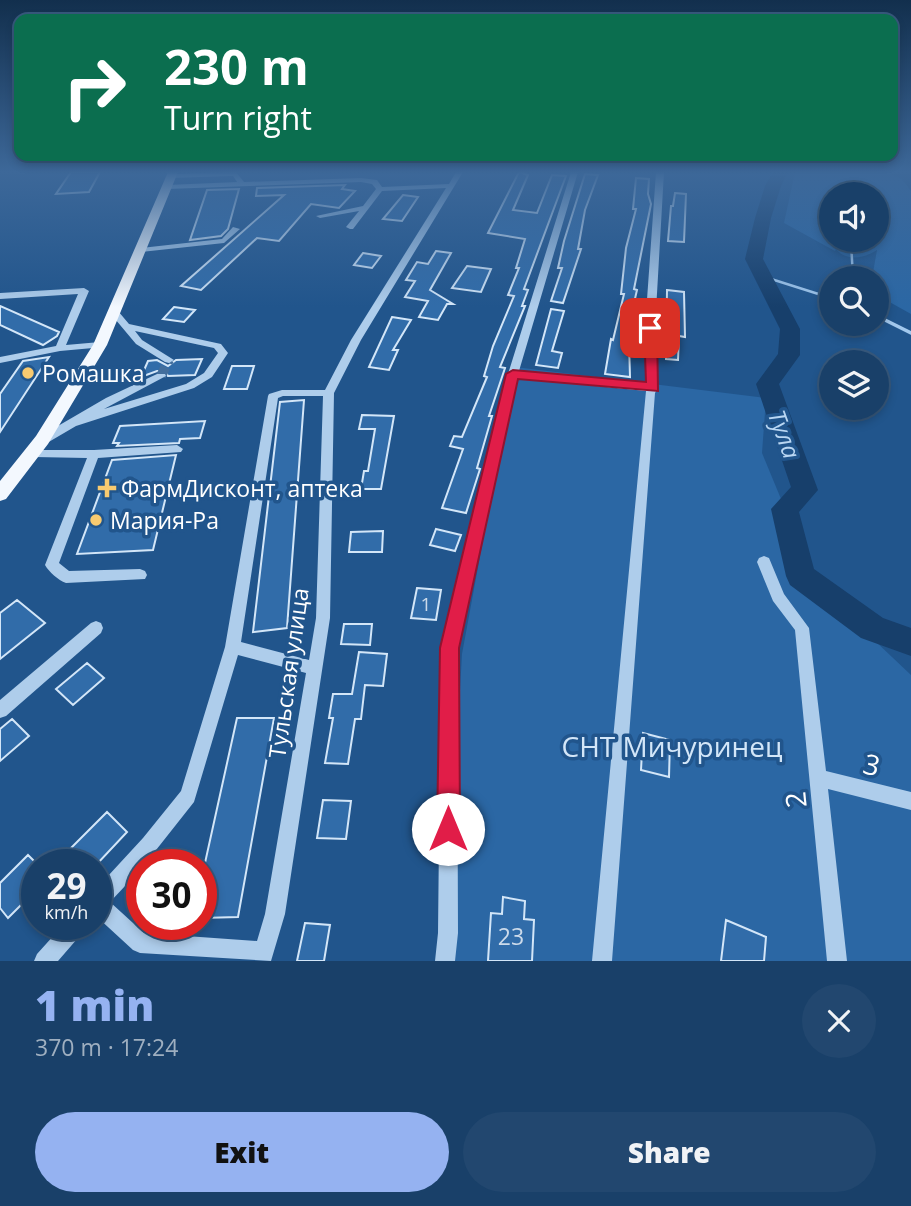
<!DOCTYPE html>
<meta charset="utf-8">
<style>
body{margin:0;font-family:"Open Sans",sans-serif;background:#22476f;color:#f1f3f6;height:100vh;display:flex;flex-direction:column;font-size:26px;white-space:nowrap}
*{box-sizing:border-box;margin:0}
p{font-size:23px;color:#9fafc0}
.icon{flex:none;width:38px;height:38px;fill:none;stroke:currentColor;stroke-width:2;stroke-linecap:round;stroke-linejoin:round}
.map{position:relative;height:961px;overflow:hidden}
.drawer{display:flex;flex-direction:column;background:#194069;flex:1}
.drawer>*{flex:none}
.guide{position:absolute;left:14px;top:14px;width:884px;height:147px;border-radius:14px;box-shadow:0 4px 10px #0003,0 0 0 2px #37597d;background:#0b6e4f;color:#fff;overflow:hidden}
.fabs{position:absolute;left:819px;top:182px;display:grid;gap:14px}
.fabs a{display:grid;place-items:center;width:70px;height:70px;border-radius:50%;background:#194069;box-shadow:0 4px 10px #0003,0 0 0 2px #37597d;font-size:35px}
.speed{position:absolute;left:21px;top:849px;display:flex;gap:14px;font-size:35px;font-weight:700;text-align:center}
.speed>*{display:grid;place-content:center;width:91px;height:91px;border-radius:50%;background:#194069;box-shadow:0 4px 10px #0003,0 0 0 2px #37597d;line-height:1}
.speed small{font-size:18px;font-weight:400}
.speed .limit{border:10px solid #d22;background:#fff;color:#111}
.pin{position:absolute;display:grid;place-items:center;width:60px;height:60px;color:#fff;margin:-30px;border-radius:14px;box-shadow:0 4px 10px #0006}
.me{position:absolute;width:77px;margin:-38px;rotate:0deg;stroke-linejoin:round;filter:drop-shadow(0 0 5px #0008)}
.turn{display:flex;align-items:center;gap:24px;height:147px;padding:0 35px;font-size:32px}
.turn .icon{width:91px;height:91px;stroke-width:2.5}
.turn b{display:block;font-size:49px;line-height:60px}
.round{display:grid;place-items:center;flex:none;width:74px;height:74px;border-radius:37px;background:#22476f}
.summary{display:flex;align-items:center;justify-content:space-between;height:119px;padding:0 35px}
h1{font-size:42px;font-weight:800;line-height:52px;color:#95b2f1}
.action{display:flex;gap:14px;margin-top:auto;padding:14px 35px}
.action a{flex:1;height:80px;border-radius:42px;background:#95b2f1;color:#111;font-size:28px;font-weight:800;line-height:80px;text-align:center}
.action a+a{background:#22476f;color:#f1f3f6}
.map>svg:first-child{display:block}
.green{fill:#2b67a4;fill-rule:evenodd}
.lines{fill:none;stroke-linecap:round;stroke-linejoin:round}
.stream-far1{stroke:#a2c8ed;stroke-width:2.5}
.stream{stroke:#a2c8ed;stroke-width:3.5}
.river{fill:#173f6b;fill-rule:evenodd}
.building{fill:#316ca9;stroke:#d3e6f8;stroke-width:2}
.minor-tunnel{stroke:#426e9d;stroke-width:10;stroke-dasharray:10 5;stroke-linecap:butt}
.minor{fill:#aecdeb;fill-rule:evenodd}
.major{fill:#f3f8fe;fill-rule:evenodd}
.route{fill:#e11d48;stroke:#92132f;stroke-width:2}
.poi-dot{fill:#f8ca70;stroke:#21558c;stroke-width:2.5}
.labels{text-anchor:middle;dominant-baseline:central;stroke-width:7;stroke-linejoin:round;paint-order:stroke}
.number-label{font-size:19px;fill:#ccdaea}
.poi-label{font-size:23px;fill:#fff;stroke:#21558c;text-anchor:start}
.street-label{font-size:23px;fill:#fff;stroke:#21558c}
.near-number-label{font-size:23px;fill:#ccdaea}
.water-label{font-size:24px;font-style:italic;fill:#bad7f3;stroke:#21558c}
.near-park-label{font-size:28px;fill:#d3e6f8;stroke:#21558c}
.near-street-label{font-size:28px;fill:#fff;stroke:#21558c}
</style>
<div class="map">
<svg width="911" height="961" viewBox="0 0 911 961">
<rect width="100%" height="100%" fill="#21558c"/>
<path class="green" d="M795 172H885L902 179 911 191V314L877 295V278H872L877 250C865 258 846 262 836 249L835 251 784 223ZM831 194H877V240H831Z
M515 367 766 398 762 453 817 586 911 675V961H445L462 654Z"/>
<g class="lines">
<path class="stream-far1" d="M851 242 853 278
M754 259 768 278 831 298"/>
<path class="stream" d="M877 316 911 333"/>
<path class="river" d="M773 172H788L781 186 771 218 763 259 800 329V355L779 384 818 490 799 512 814 569 883 618 911 628V656L861 638 790 585 786 576 771 509 791 487 756 384 778 354 780 329 745 259 755 218 765 186Z"/>
</g>
<path class="building" d="M71 172H100L89 192 56 194Z
M519 172 528 175 513 210 537 213 552 175 566 176 524 289 528 290 522 306H525L500 367 505 368 489 416H492L477 468 480 469 466 513 442 508 463 449 450 446 454 436 462 437 487 377 484 376 493 346 514 296 508 295 519 268H516L525 239 488 233Z
M585 174 598 175 585 210 578 249H581L563 303 551 301 562 268H558L564 241Z
M636 178 649 179 648 194 651 204 634 289 637 290 634 303 636 304 635 321 629 342 630 377 605 374 611 339 613 340 624 294H621L626 248 636 209H633Z
M345 185 342 189 355 191 339 208 311 204 279 241 257 238 201 290 181 286 284 195 256 196 257 188Z
M239 189 228 229 221 236 190 240 207 190Z
M675 193 686 194 684 242 668 241 671 206H673Z
M403 195 418 197 402 221 383 219Z
M436 251 451 253 430 290 453 304H447L438 320 419 317 428 301 405 297 415 281 406 280 417 262 428 264Z
M363 253 381 256 372 268 354 265Z
M467 266 491 269 481 292 452 288Z
M667 290 684 292 685 337 679 336 678 360 666 359Z
M0 306 59 332 57 336 43 345 0 325Z
M174 307 195 310 184 322 163 319Z
M551 309 564 311 552 351 562 353 558 368 536 365Z
M392 317 411 320 393 350H398L389 370 369 367Z
M49 357 0 432V394L23 361Z
M202 359 195 375 168 376 165 371H157L141 377 148 361 157 360 168 366 176 360Z
M232 366H254L247 389H224Z
M304 400 287 628 253 632 280 402Z
M362 415 394 416 381 489H361L364 471H368L375 429H359Z
M205 421 200 438 180 439 179 443 117 446 119 443H113L120 426Z
M176 455 153 550 77 554 112 460Z
M436 529 461 535 455 551 430 545Z
M383 531 382 552H349L351 532Z
M417 588 441 590 436 620 411 618Z
M17 600 45 623 0 659V613Z
M344 624H372L370 645 341 644Z
M359 652 387 654 383 686 365 685 361 719H355L348 764 325 763 333 718H329L333 694H352Z
M87 663 104 678 73 705 56 689Z
M237 718H274L238 917 201 918V881Z
M12 719 29 736 0 761V729Z
M643 733 670 740 669 777 641 770Z
M323 800 351 801 346 839 317 838Z
M107 812 127 832 97 864H87L71 848Z
M28 855 37 864V889L8 918 0 908V883Z
M503 897 525 901 524 919 534 920 532 961H488L491 913 502 914Z
M726 920 766 937 764 961H721Z
M305 923 330 925 324 961H297Z"/>
<g class="lines">
<path class="minor-tunnel" d="M161 376 169 360"/>
<path class="minor" d="M236 172 244 182 361 178 377 180 382 187 449 184 456 172H463L361 340 334 393 330 618 285 914 271 961 140 953 133 950 96 916V889L143 838 181 791 225 647 268 396 269 394 282 390H325L351 340 446 188 382 191 353 229H350L346 227 359 211 320 218 316 216 363 206 376 189 372 184 361 182 167 189 163 187 167 185 237 182 233 176 168 178 167 176 171 174ZM283 396H323L316 618 309 660 241 642 278 398ZM238 655 306 673 265 914 257 941 144 933 110 902 142 868V864H145L194 802Z
M571 172H578L519 371 647 384 645 328 656 172H664L655 328 658 388 655 393 612 961H592L646 391 517 378 457 648 458 933 455 961H435L438 933 441 648 508 374Z
M233 227 240 229 224 243 141 252 137 250 141 248 222 239Z
M84 288 89 291 66 345 100 342 105 345 104 347 60 351 0 363V357L56 346 78 294 0 299V293Z
M115 310 118 311 129 324 221 344 228 353 212 377 194 388 76 426 47 443H39L37 440 39 437 106 398 157 374H165L166 376 104 409 186 384 204 373 218 353 214 348 135 331 142 340 174 360 169 363 165 362 136 344 110 313Z
M177 445 183 449 181 452 98 458 59 563 69 571 140 569 145 571 147 575 145 579 66 583C58 580 49 572 45 565L87 458 34 457 30 456 28 453 30 450H94Z
M764 556 769 558 784 594 809 628 826 771 911 792V810L828 789 847 961H827L795 630 773 601 757 562 759 558Z
M96 621 101 623 103 628 101 633 6 716 0 718V700L91 623Z
M64 924H87L84 931 58 961H34L37 954Z"/>
<path class="major" d="M168 172H178L107 345 48 444 6 499 0 501V481L36 436 93 345Z"/>
</g>
<linearGradient id="sky" x2="0" y2="1"><stop stop-color="#122f4d"/><stop offset="0.56" stop-color="#3d6899"/><stop offset="1" stop-color="#3d6899" stop-opacity="0"/></linearGradient>
<rect width="911" height="307" fill="url(#sky)"/>
<path class="route" d="M650 324 657 328 658 391 518 379 459 648 460 829 457 838 448 841 440 838 437 829 440 648 506 374 513 370 646 382 644 328Z"/>
<g class="poi-dot">
<circle cx="28" cy="373" r="7"/>
<path d="M103.5 477.5h7v7h7v7h-7v7h-7v-7h-7v-7h7z"/>
<circle cx="96" cy="520" r="7"/>
</g>
<g class="labels">
<g class="number-label">
<text x="426" y="604">1</text>
</g>
<g class="poi-label">
<text x="42" y="373">Ромашка</text>
<text x="121" y="488">ФармДисконт, аптека</text>
<text x="110" y="520">Мария-Ра</text>
</g>
<g class="street-label">
<text transform="translate(288 673) rotate(-82)">Тульская улица</text>
</g>
<g class="near-number-label">
<text x="511" y="936">23</text>
</g>
<g class="water-label">
<text transform="translate(785 434) rotate(70)">Тула</text>
</g>
<g class="near-park-label">
<text x="672" y="746">СНТ Мичуринец</text>
</g>
<g class="near-street-label">
<text transform="translate(872 764) rotate(14)">3</text>
<text transform="translate(795 800) rotate(-96)">2</text>
</g>
</g>
</svg>
<div class="fabs">
<a><svg class="icon" aria-label="sound" viewBox="0 0 24 24"><path d="M4 9h4l5-4v14l-5-4H4zM17 9q2 3 0 6"/></svg></a>
<a><svg class="icon" aria-label="search" viewBox="0 0 24 24"><circle cx="10" cy="10" r="6"/><path d="M15 15l6 6"/></svg></a>
<a><svg class="icon" aria-label="layers" viewBox="0 0 24 24"><path d="M12 4l9 5-9 5-9-5zM3 14l9 5 9-5"/></svg></a>
</div>
<div class="speed"><div>29<small>km/h</small></div><div class="limit">30</div></div>
<div class="pin" style="left:650px;top:328px;background:#d93025"><svg class="icon" aria-label="arrive" viewBox="0 0 24 24"><path d="M6 21V4h12l-3 4 3 4H6"/></svg></div>
<svg class="me" style="left:448px;top:829px" viewBox="-20 -20 40 40"><circle r="19" fill="#fff"/><path d="M0-13L10 11 0 6-10 11z" fill="#e11d48"/></svg>
<div class="guide">
<div class="turn"><svg class="icon" aria-label="right" viewBox="0 0 24 24"><path d="M7 20v-9h11M14 6l5 5-5 5"/></svg><div><b>230 m</b>Turn right</div></div>
</div>
</div>
<section class="drawer">
<div class="summary"><div><h1>1 min</h1><p>370 m · 17:24</p></div><a class="round"><svg class="icon" aria-label="close" viewBox="0 0 24 24"><path d="M6 6l12 12M18 6L6 18"/></svg></a></div>
<div class="action"><a>Exit</a><a>Share</a></div>
</section>
